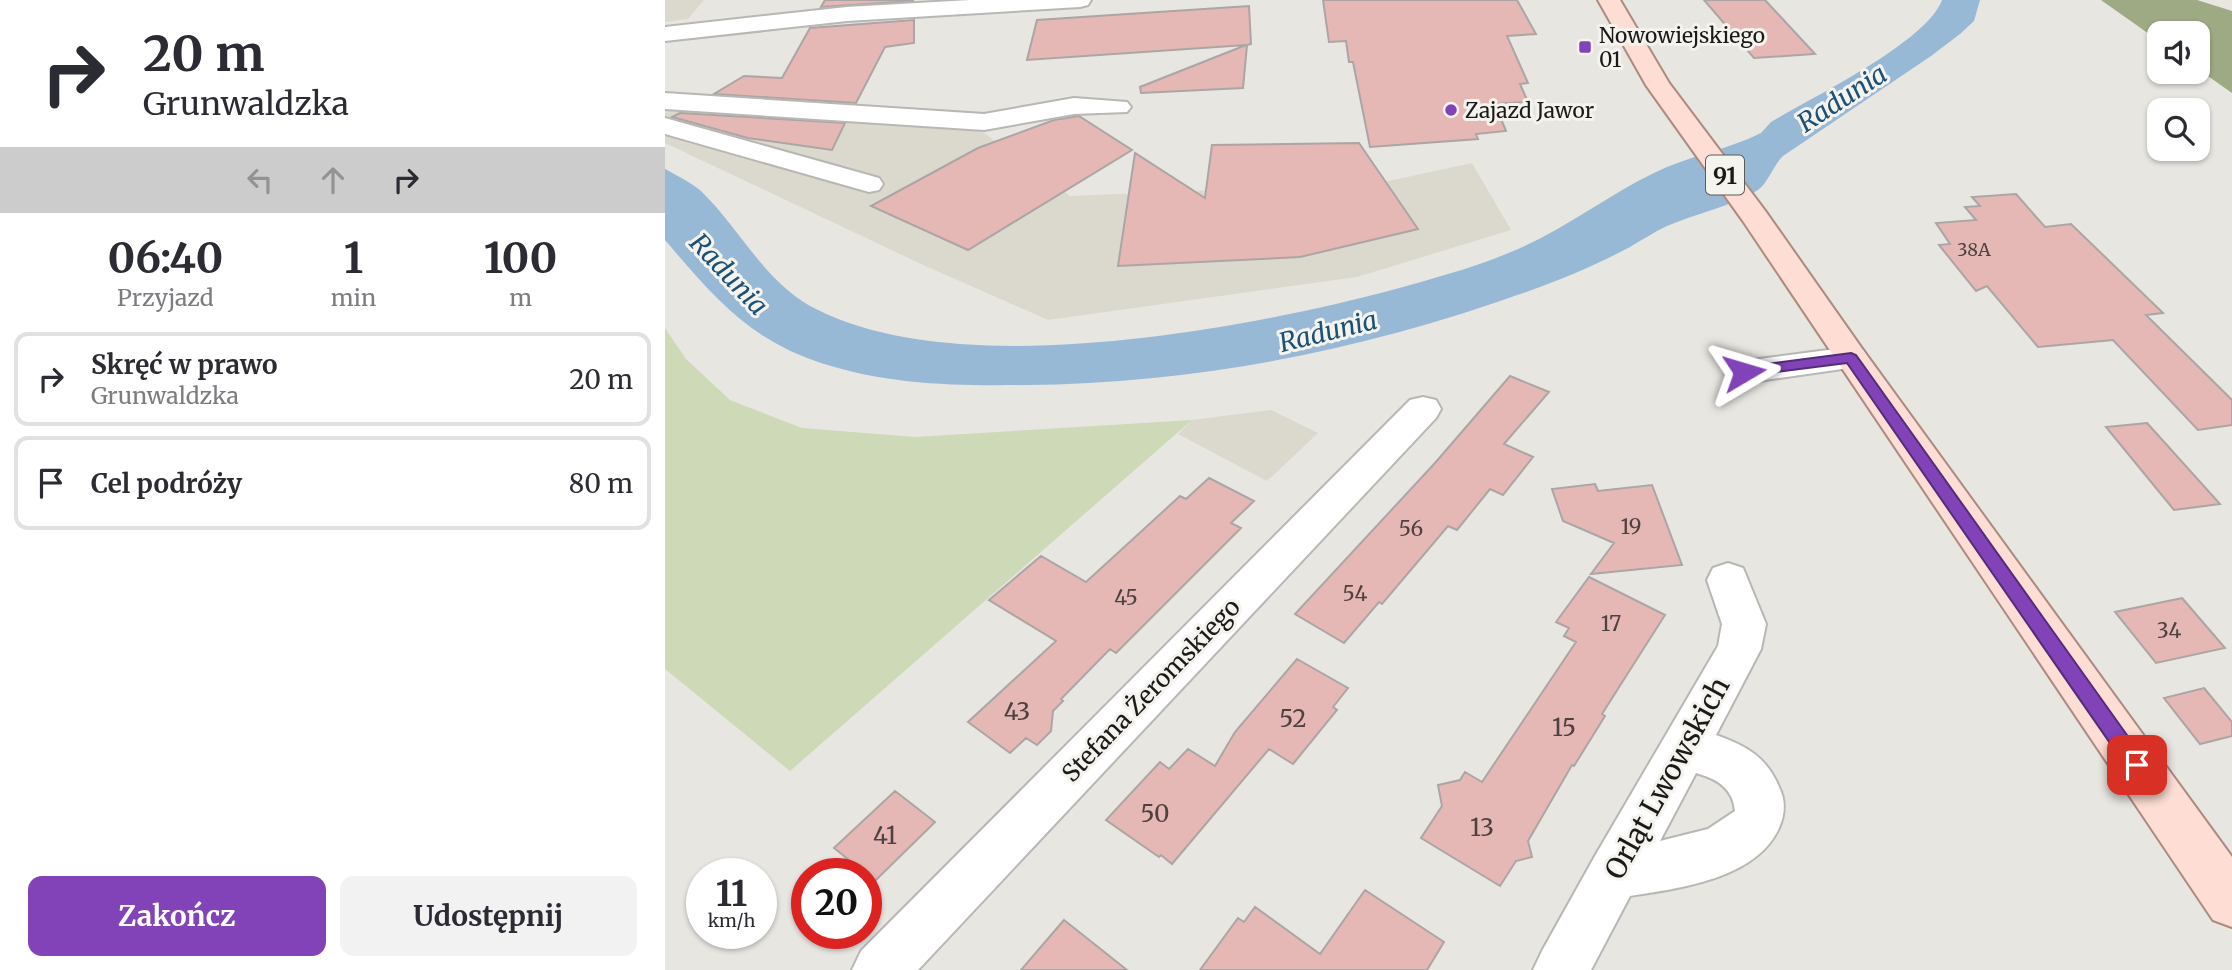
<!DOCTYPE html>
<html lang="pl">
<meta charset="utf-8">
<style>
body{margin:0;font-family:Merriweather,serif;background:#f2f2f3;color:#2b2b33;height:100vh;display:flex;flex-direction:column;font-size:26px;white-space:nowrap}
*{box-sizing:border-box;margin:0}
p{font-size:23px;color:#7c7c81}
.icon{flex:none;width:38px;height:38px;fill:none;stroke:currentColor;stroke-width:2;stroke-linecap:round;stroke-linejoin:round}
.map{position:relative;flex:1;overflow:hidden}
.side{display:flex;flex-direction:column;background:#fff;width:665px}
.side>*{flex:none}
.top-card{background:#fff;color:#2b2b33;overflow:hidden}
.buttons{position:absolute;left:1482px;top:21px;display:grid;gap:14px}
.buttons a{display:grid;place-items:center;width:63px;height:63px;border-radius:14px;background:#fff;box-shadow:0 2px 5px #0004;font-size:35px}
.speed{position:absolute;left:21px;top:858px;display:flex;gap:14px;font-size:35px;font-weight:700;text-align:center}
.speed>*{display:grid;place-content:center;width:91px;height:91px;border-radius:50%;background:#fff;box-shadow:0 2px 5px #0004;line-height:1}
.speed small{font-size:18px;font-weight:400}
.speed .limit{border:10px solid #d22;background:#fff;color:#111}
.pin{position:absolute;display:grid;place-items:center;width:60px;height:60px;color:#fff;margin:-30px;border-radius:14px;box-shadow:0 4px 10px #0006}
.me{position:absolute;width:77px;margin:-38px;rotate:83deg;stroke-linejoin:round;filter:drop-shadow(0 0 5px #0008)}
.turn{display:flex;align-items:center;gap:24px;height:147px;padding:0 28px;font-size:32px}
.turn .icon{width:91px;height:91px;stroke-width:2.5}
.turn b{display:block;font-size:49px;line-height:60px}
.lanes{display:flex;align-items:center;height:66px;padding:0 28px;background:#0003;justify-content:center;gap:35px;direction:ltr}
.lanes .off{opacity:.35}
.eta{display:flex;justify-content:space-evenly;align-items:center;height:119px;text-align:center}
.eta b{font-size:42px;font-weight:700;line-height:49px}
.cta{display:flex;gap:14px;margin-top:auto;padding:14px 28px}
.cta a{flex:1;height:80px;border-radius:14px;background:#8243b8;color:#fff;font-size:28px;font-weight:700;line-height:80px;text-align:center}
.cta a+a{background:#f2f2f3;color:#2b2b33}
ul{padding:0;list-style:none}
li{display:flex;align-items:center;gap:21px;height:94px;margin:0 14px 10px;padding:0 14px;border:4px solid #e1e1e2;border-radius:14px}
li div{flex:1}
li b{display:block;font-size:26px}
li em{font-style:normal}
main{display:flex;flex:1;min-height:0}
.map>svg:first-child{display:block}
.built{fill:#dbd9cd}
.green{fill:#cedab7}
.forest{fill:#9daa84}
.water{fill:#98b9d5}
.building{fill:#e6b8b5;stroke:#aba5a5;stroke-width:2}
.lines{fill:none;stroke-linecap:round;stroke-linejoin:round}
.minor-casing{stroke:#b8b7b3;stroke-width:4}
.major-casing{stroke:#ad8a80;stroke-width:4}
.minor{fill:#fff;fill-rule:evenodd}
.major{fill:#fdddd4;fill-rule:evenodd}
.route{fill:#8243b8;stroke:#542c78;stroke-width:2}
.poi-dot{fill:#8243b8;stroke:#f4f3ee;stroke-width:2.5}
.labels{text-anchor:middle;dominant-baseline:central;stroke-width:6;stroke-linejoin:round;paint-order:stroke}
.far-number-label{font-size:18px;fill:#4e4240}
.far-poi-label{font-size:21px;fill:#1b1a19;stroke:#f4f3ee;text-anchor:start}
.number-label{font-size:21px;fill:#4e4240}
.shield{fill:#f4f3ee;stroke:#5c5b59;stroke-width:2}
.shield-label{font-size:23px;font-weight:bold;fill:#1b1a19}
.street-label{font-size:24px;fill:#1b1a19;stroke:#f4f3ee}
.near-number-label{font-size:24px;fill:#4e4240}
.water-label{font-size:26px;font-style:italic;fill:#1c5177;stroke:#f4f3ee}
.near-street-label{font-size:28px;fill:#1b1a19;stroke:#f4f3ee}
</style>
<main>
<section class="side">
<div class="top-card">
<div class="turn"><svg class="icon" aria-label="right" viewBox="0 0 24 24"><path d="M7 20v-9h11M14 6l5 5-5 5"/></svg><div><b>20 m</b>Grunwaldzka</div></div>
<div class="lanes"><svg class="icon off" aria-label="left" viewBox="0 0 24 24"><path d="M17 20v-9H6M10 6l-5 5 5 5"/></svg><svg class="icon off" aria-label="ahead" viewBox="0 0 24 24"><path d="M12 20V5M6 11l6-6 6 6"/></svg><svg class="icon" aria-label="right" viewBox="0 0 24 24"><path d="M7 20v-9h11M14 6l5 5-5 5"/></svg></div>
</div>
<div class="eta">
<div><b>06:40</b><p>Przyjazd</p></div>
<div><b>1</b><p>min</p></div>
<div><b>100</b><p>m</p></div>
</div>
<ul>
<li><svg class="icon" aria-label="right" viewBox="0 0 24 24"><path d="M7 20v-9h11M14 6l5 5-5 5"/></svg><div><b>Skręć w prawo</b><p>Grunwaldzka</p></div><em>20 m</em></li>
<li><svg class="icon" aria-label="arrive" viewBox="0 0 24 24"><path d="M6 21V4h12l-3 4 3 4H6"/></svg><div><b>Cel podróży</b></div><em>80 m</em></li>
</ul>
<div class="cta"><a>Zakończ</a><a>Udostępnij</a></div>
</section>
<div class="map">
<svg width="1567" height="970" viewBox="0 0 1567 970">
<rect width="100%" height="100%" fill="#e7e6e1"/>
<path class="built" d="M0 0H39L23 19 0 22Z
M20 107 315 130 405 196 579 189 622 203 807 163 846 230 692 277 383 320 254 263 0 143V108Z
M606 410 653 433 602 481 513 434 527 420Z"/>
<path class="green" d="M0 328 21 359 65 400 137 428 250 437 527 420 125 771 0 669Z"/>
<path class="forest" d="M1436 0H1532L1567 11V93L1533 69V33H1494V41Z"/>
<path class="water" d="M1277 0H1315L1309 21 1295 34 1266 56 1118 156C1108 166 1103 183 1093 190 1065 207 1032 213 1002 226 989 232 977 240 965 247 933 264 898 279 864 291 700 350 536 383 361 385 291 386 224 385 156 363 84 340 47 295 0 240V169C13 176 25 182 36 191 77 231 100 284 153 310 297 382 576 330 727 290 770 278 812 267 853 249 900 229 943 195 989 173 1023 156 1062 150 1096 133L1106 122C1146 98 1262 42 1277 0Z"/>
<path class="building" d="M160 0H248V1L156 7Z
M658 0H852L871 34 842 36 863 83 855 84 863 102 830 104 841 131 811 134 813 139 705 147 688 62H684L681 41 664 42Z
M1039 0H1100L1150 54 1089 58Z
M584 6 586 44 582 45 578 88 476 93 475 87 581 45 362 60 372 20Z
M249 20V43L220 47 191 103 49 94 79 76 117 78 145 28Z
M15 113 180 123 167 150 83 138 7 117Z
M414 116 467 150 303 250 206 206 313 148 389 120Z
M694 143 753 229 635 257 453 266 470 153 540 198 547 145Z
M1351 194 1380 227 1406 224 1498 313 1481 315 1567 400V425L1533 430 1448 340 1373 347 1322 286 1311 291 1274 245 1285 244 1271 223 1311 220 1300 207 1315 206 1307 197Z
M845 376 884 392 839 444 868 457 838 495 825 489 792 530 783 526 717 604 714 602 679 643 630 614 770 463Z
M1482 423 1555 504 1509 510 1441 427Z
M544 478 589 501 566 523 576 528 451 653 445 649 396 699 398 701 388 711 386 731 372 745 361 738 345 753 303 722 391 641 324 600 376 556 421 582 515 496 521 499Z
M930 484 933 491 987 485 1017 565 926 574 949 543 898 521 887 489Z
M924 577 1000 615 937 714 940 716 909 766 907 765 863 841 867 857 851 861 835 886 756 838 777 806 773 785 795 780 800 772 817 782 911 642 899 636 904 628 891 622Z
M1517 598 1560 648 1491 663 1450 612Z
M632 659 683 688 668 707 672 710 628 764 604 749 507 864 496 855 494 857 441 820 495 762 504 769 523 749 550 766 570 732Z
M1539 688 1567 722V736L1535 744 1499 698Z
M230 791 270 822 210 881 169 848Z
M700 890 779 942 762 970H535L573 918 579 922 590 907 655 954Z
M399 920 462 970H356Z"/>
<g class="lines">
<defs>
<path id="minor" d="M305 0H426L423 5 415 7 182 21 0 41V27L182 7Z
M0 93 319 114 409 98 462 102 466 107 462 112 409 114 319 130 0 109Z
M0 118 214 178 218 184 214 190 204 192 0 134Z
M1186 347 1198 350 1203 358 1198 366 1079 383 1067 380 1062 372 1067 364 1079 361Z
M758 397 771 400 776 409 771 418 253 970H187L196 951 745 400Z
M1063 563 1078 568 1101 624 1096 649 1051 735C1081 746 1101 756 1114 787 1121 801 1120 814 1114 828 1091 879 1015 888 965 896L926 970H868L877 951 930 856 1053 646 1057 624 1042 580 1048 568ZM1031 773C1052 779 1068 788 1070 811L1043 829 995 841Z"/>
<path id="major" d="M933 0H955L1004 83 1101 212 1198 350 1567 857V927L1548 920 1078 221 981 85Z"/>
</defs>
<use href="#minor" class="minor-casing"/>
<use href="#major" class="major-casing"/>
<use href="#minor" class="minor"/>
<use href="#major" class="major"/>
</g>
<path class="route" d="M1186 353 1191 355 1479 759 1482 765 1479 772 1472 775 1465 772 1182 363 1079 376 1072 372 1079 367Z"/>
<g class="poi-dot">
<rect x="913" y="40" width="14" height="14" rx="3.5"/>
<circle cx="786" cy="110" r="7"/>
</g>
<g class="labels">
<g class="far-number-label">
<text x="1309" y="249">38A</text>
</g>
<g class="far-poi-label">
<text x="934" y="35">Nowowiejskiego<tspan x="934" dy="24">01</tspan></text>
<text x="800" y="110">Zajazd Jawor</text>
</g>
<g class="number-label">
<text x="966" y="526">19</text>
<text x="746" y="528">56</text>
<text x="690" y="593">54</text>
<text x="461" y="597">45</text>
<text x="946" y="623">17</text>
<text x="1504" y="630">34</text>
</g>
<rect class="shield" x="1041" y="155.5" width="38" height="39" rx="5"/>
<g class="shield-label">
<text x="1060" y="175">91</text>
</g>
<g class="street-label">
<text transform="translate(486 690) rotate(-46)">Stefana Żeromskiego</text>
</g>
<g class="near-number-label">
<text x="352" y="711">43</text>
<text x="628" y="718">52</text>
<text x="899" y="727">15</text>
<text x="490" y="813">50</text>
<text x="817" y="827">13</text>
<text x="220" y="835">41</text>
</g>
<g class="water-label">
<text transform="translate(1177 98) rotate(-33)">Radunia</text>
<text transform="translate(64 274) rotate(47)">Radunia</text>
<text transform="translate(663 331) rotate(-14)">Radunia</text>
</g>
<g class="near-street-label">
<text transform="translate(1002 778) rotate(-61)">Orląt Lwowskich</text>
</g>
</g>
</svg>
<div class="buttons">
<a><svg class="icon" aria-label="sound" viewBox="0 0 24 24"><path d="M4 9h4l5-4v14l-5-4H4zM17 9q2 3 0 6"/></svg></a>
<a><svg class="icon" aria-label="search" viewBox="0 0 24 24"><circle cx="10" cy="10" r="6"/><path d="M15 15l6 6"/></svg></a>
</div>
<div class="speed"><div>11<small>km/h</small></div><div class="limit">20</div></div>
<div class="pin" style="left:1472px;top:765px;background:#d93025"><svg class="icon" aria-label="arrive" viewBox="0 0 24 24"><path d="M6 21V4h12l-3 4 3 4H6"/></svg></div>
<svg class="me" style="left:1079px;top:372px" viewBox="-20 -20 40 40"><path d="M0-17L14 15 0 8-14 15z" fill="#8243b8" stroke="#fff" stroke-width="4"/></svg>
</div>
</main>
